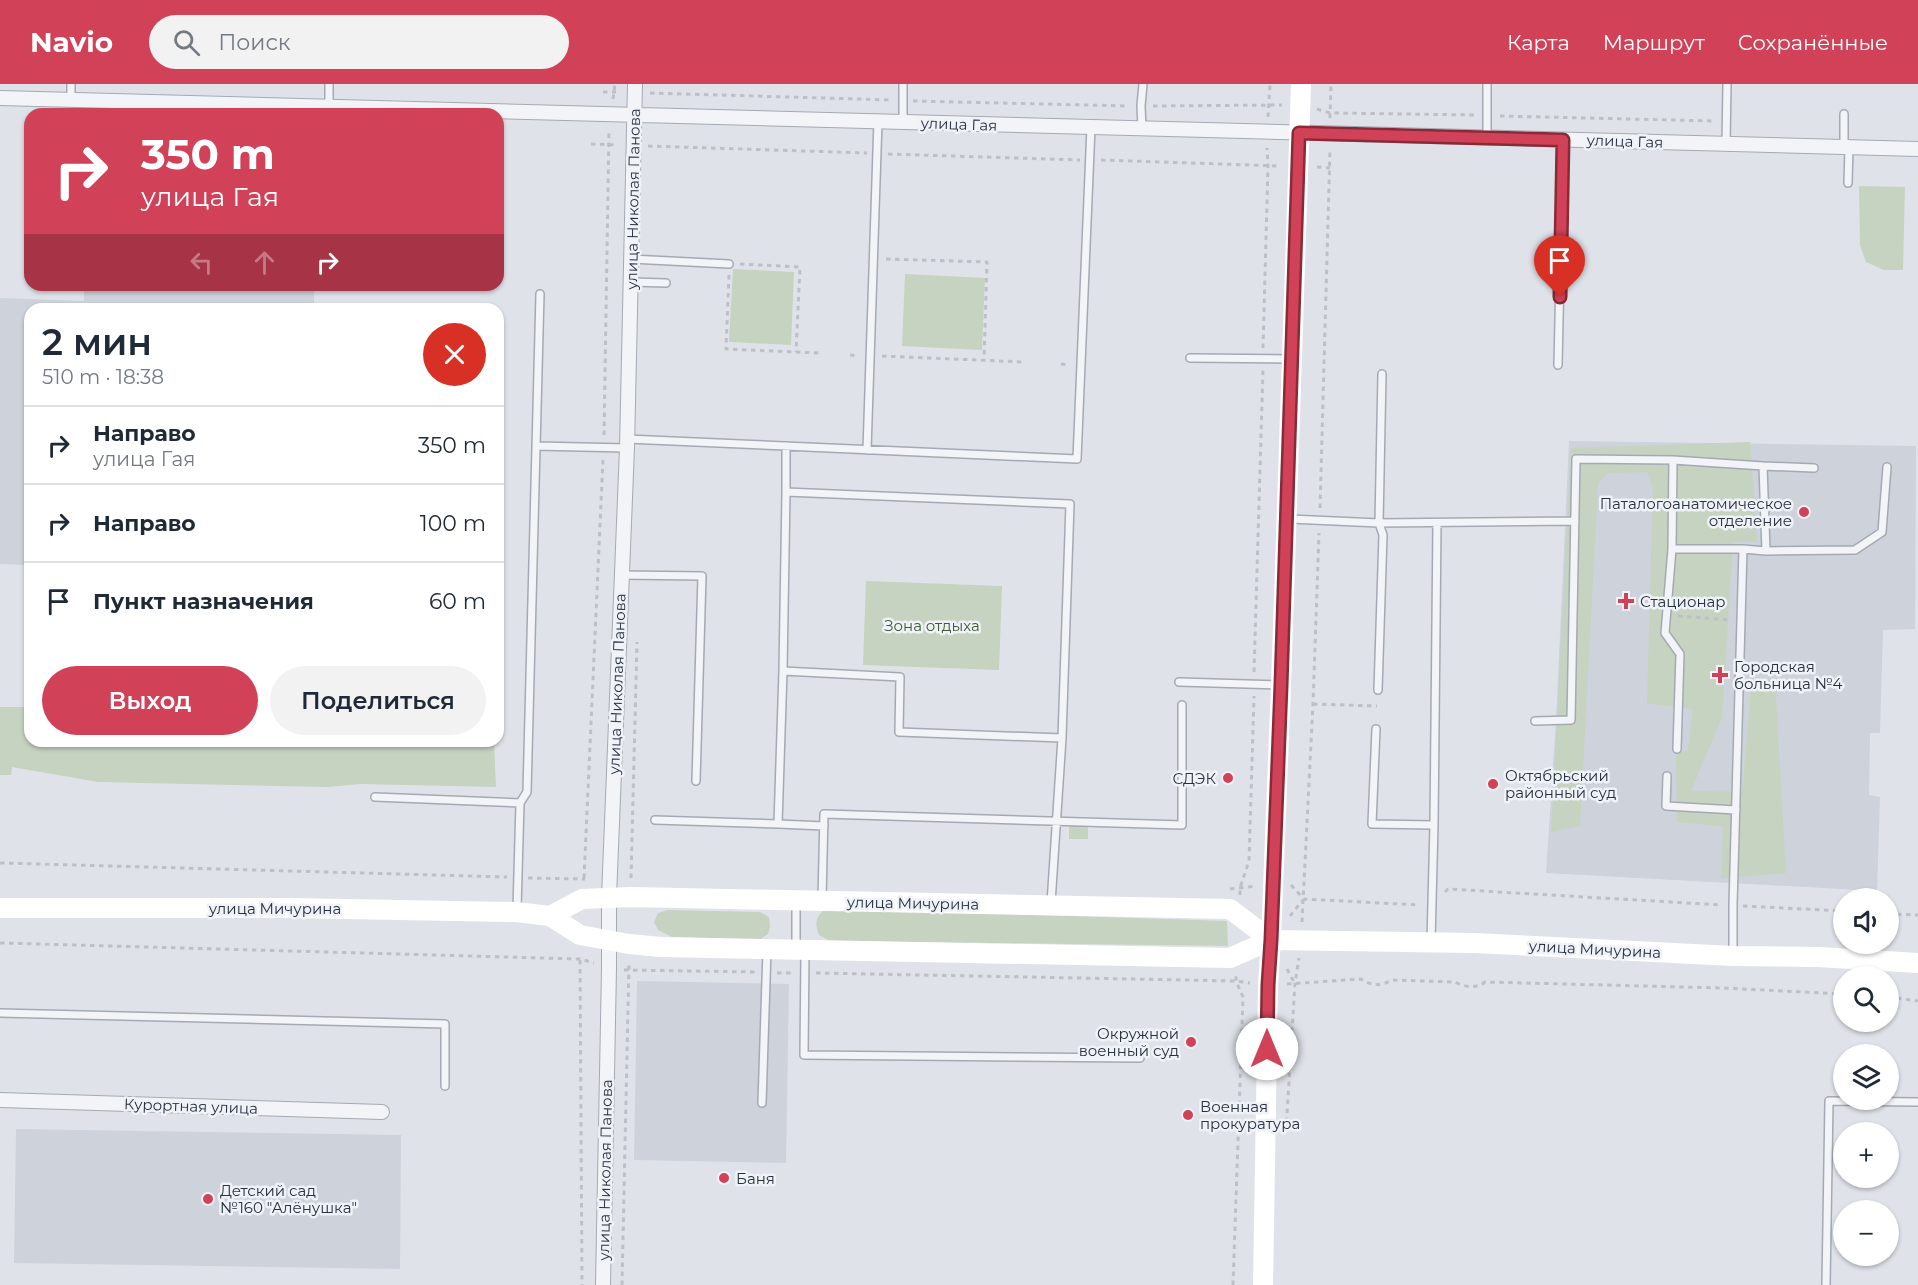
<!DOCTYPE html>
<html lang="ru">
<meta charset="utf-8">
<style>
body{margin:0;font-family:Montserrat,sans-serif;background:#f2f2f3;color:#1f2937;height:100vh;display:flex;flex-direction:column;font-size:22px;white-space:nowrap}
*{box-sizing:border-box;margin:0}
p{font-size:20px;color:#747a83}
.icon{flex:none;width:33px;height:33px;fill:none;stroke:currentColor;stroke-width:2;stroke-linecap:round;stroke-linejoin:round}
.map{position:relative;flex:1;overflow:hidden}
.drawer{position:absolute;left:24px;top:219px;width:480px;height:444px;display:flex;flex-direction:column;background:#fff;border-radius:18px;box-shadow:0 2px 4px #0004}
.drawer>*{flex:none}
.banner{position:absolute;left:24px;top:24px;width:480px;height:183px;border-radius:18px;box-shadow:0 2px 4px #0004;background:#d14258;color:#fff;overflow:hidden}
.fabs{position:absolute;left:1833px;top:804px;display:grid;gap:12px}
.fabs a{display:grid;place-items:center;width:66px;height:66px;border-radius:50%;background:#fff;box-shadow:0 2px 4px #0004;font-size:30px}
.pin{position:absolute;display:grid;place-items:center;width:51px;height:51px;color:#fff;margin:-62px -26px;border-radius:50% 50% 50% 0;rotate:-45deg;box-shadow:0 0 6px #0007}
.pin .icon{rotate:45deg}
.me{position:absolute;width:66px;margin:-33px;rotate:0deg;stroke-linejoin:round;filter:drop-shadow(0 0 4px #0008)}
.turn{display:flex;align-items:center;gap:21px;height:126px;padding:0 18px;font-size:27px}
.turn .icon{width:78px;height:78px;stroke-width:2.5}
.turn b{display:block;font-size:42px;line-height:51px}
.lanes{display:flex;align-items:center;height:57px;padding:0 18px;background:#0003;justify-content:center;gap:30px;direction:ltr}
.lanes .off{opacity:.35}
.round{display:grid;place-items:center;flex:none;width:63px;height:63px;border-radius:32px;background:#f2f2f3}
.head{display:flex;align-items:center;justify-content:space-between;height:102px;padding:0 18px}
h1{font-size:36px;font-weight:600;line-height:45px}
.button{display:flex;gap:12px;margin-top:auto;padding:12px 18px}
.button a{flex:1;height:69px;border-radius:36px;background:#d14258;color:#fff;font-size:24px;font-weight:600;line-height:69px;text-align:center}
.button a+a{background:#f2f2f3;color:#1f2937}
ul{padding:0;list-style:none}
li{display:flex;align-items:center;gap:18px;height:78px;padding:0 18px;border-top:2px solid #e0e1e3}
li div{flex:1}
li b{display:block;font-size:22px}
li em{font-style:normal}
header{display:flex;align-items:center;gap:36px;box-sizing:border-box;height:84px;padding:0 30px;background:#d14258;color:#fff}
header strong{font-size:28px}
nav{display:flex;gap:33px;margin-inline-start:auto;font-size:21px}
.search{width:420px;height:54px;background:#f2f2f3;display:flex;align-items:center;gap:15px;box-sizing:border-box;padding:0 21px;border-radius:33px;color:#747a83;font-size:22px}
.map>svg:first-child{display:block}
.built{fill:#cdd2db}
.green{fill:#c5d3c0}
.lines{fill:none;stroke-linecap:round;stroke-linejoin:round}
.lane-casing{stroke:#a4aab3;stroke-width:10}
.street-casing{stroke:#a4aab3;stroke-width:16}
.path{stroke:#bdc1c7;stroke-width:3;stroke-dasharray:4.5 4.5;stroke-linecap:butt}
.lane{stroke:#f2f4f7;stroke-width:7}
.street{stroke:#f2f4f7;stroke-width:14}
.secondary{stroke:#fff;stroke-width:20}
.route-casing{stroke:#882b39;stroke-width:15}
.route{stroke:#d14258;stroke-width:10}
.poi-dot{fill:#d14258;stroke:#eff2f6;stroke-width:2}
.labels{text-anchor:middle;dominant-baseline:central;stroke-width:5;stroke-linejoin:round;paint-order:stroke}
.street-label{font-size:15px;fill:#283140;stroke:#eff2f6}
.poi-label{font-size:15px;fill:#283140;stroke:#eff2f6;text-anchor:start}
.park-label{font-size:15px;fill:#3d5c35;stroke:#eff2f6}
</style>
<header>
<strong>Navio</strong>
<div class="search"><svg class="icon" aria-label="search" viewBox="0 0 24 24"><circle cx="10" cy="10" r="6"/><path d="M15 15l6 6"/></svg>Поиск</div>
<nav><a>Карта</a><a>Маршрут</a><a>Сохранённые</a></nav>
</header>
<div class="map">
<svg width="1918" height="1201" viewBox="0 0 1918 1201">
<rect width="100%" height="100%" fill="#dfe3e9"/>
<path class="built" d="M84 201H314V225H30V481L0 480V214L84 217Z
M1569 357 1916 362 1915 545 1883 546 1880 649H1870L1869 711 1880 713 1877 807 1546 789 1556 636Z
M637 897 789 900 786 1079 634 1076Z
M16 1045 401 1051 400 1185 14 1179Z"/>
<path class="green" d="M1859 102 1905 103 1903 186H1884L1866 178 1860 161Z
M733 185 794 188 791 261 729 258Z
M905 190 985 194 982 266 902 262Z
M1750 358 1757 458H1733L1722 633 1691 707 1742 708 1752 595 1775 596 1786 789 1721 794 1723 742 1677 738 1676 671 1688 666 1693 625 1647 619 1653 403 1647 388 1607 389 1598 400 1580 742 1551 748 1571 364Z
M866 497 1002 502 999 586 863 581Z
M0 623H30V657H494L496 703 360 700 328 703 98 698 12 683 11 691H0Z
M1069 742H1088V755H1069Z
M827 824 1227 837 1228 862 830 857 819 851C814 838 816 832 827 824Z
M668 826 760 828 769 833 770 843 768 850 759 856 672 853 658 846 654 838 658 829Z"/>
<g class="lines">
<defs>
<path id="lane" d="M71 16V0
M329 23V0
M903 38V0
M1142 44 1141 22 1143 0
M1487 54V0
M1726 60 1727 0
M1844 63V30
M1848 99 1849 63
M631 175 729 180
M631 198 666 199
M1190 274 1289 275
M1558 281 1563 56
M627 355 1077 375 1091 43
M536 362 627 364
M786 362V408L1070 420 1062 654 1051 819
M867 366 878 37
M1763 382 1814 384
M786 408 783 587 900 593 899 648 1062 654
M1290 435 1379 439 1575 437
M1672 465 1673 376
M1766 467 1855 466 1882 448 1887 383
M622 491 702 492 696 697
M783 587 778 740 824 742
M1179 598 1279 601
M1378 606 1383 451 1379 439 1382 290
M1535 637 1571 636 1576 375 1673 376 1763 382 1766 467 1743 465 1733 821V870
M1376 645 1372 740 1434 741
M1677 665 1680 570 1665 549 1672 465H1743
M1667 692 1666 722 1736 726
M375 713 520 719
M655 736 778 740
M822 815 824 730 1182 741V621
M517 825 520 719 527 708 540 210
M1431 857 1434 741 1437 439
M796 862V819
M805 868 804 971 1140 974
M0 929 445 940V1002
M762 1019 767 866
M1826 1201 1829 1017 1918 1018"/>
<path id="street" d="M0 14 1918 65
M0 1016 382 1028
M603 1201 609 884V813L627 364 635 0"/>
</defs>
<use href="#lane" class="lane-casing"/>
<use href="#street" class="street-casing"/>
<path class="path" d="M603 8H616
M650 9 892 16
M613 15 615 0
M913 17 1129 22
M1153 22 1282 21
M1317 25 1330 29 1475 31
M1500 32 1715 37
M1268 33 1270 0
M1330 34 1331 0
M591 60 618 61
M648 62 867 69
M888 70 1080 76
M1101 76 1280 82
M1317 83 1330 84
M886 175 987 178 984 276
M740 180 800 183 796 268
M729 191 726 265 819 269
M1263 264 1268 82 1267 64
M850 271 858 272
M882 272 1024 278
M1061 280 1070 281
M604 351 609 45
M1320 424 1330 65
M1678 532 1731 536
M1254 588 1263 285
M1313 620 1377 622
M0 779 507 793
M528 794 585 795
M584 794 603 375
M631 794 637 558
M1291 801 1304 815 1419 821
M1230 805 1256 802
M1445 808 1448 805 1722 821
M1240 811V804L1249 777 1254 612
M1743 822 1844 827
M1888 830 1918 831
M1290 832 1303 816
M1302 838 1313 620 1319 449
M0 859 580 875 594 879
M580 876 582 1201
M1287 885 1294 898
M624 886 755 888
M777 889H794
M816 889 1236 897 1250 899
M1287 900 1361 895C1371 902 1382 902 1392 896L1455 898C1464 903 1476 905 1485 898L1722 904 1844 910
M1888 913 1918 917
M1286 1047 1295 899 1299 874
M622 1201 629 879
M1233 1201 1243 913 1236 897V889"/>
<use href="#lane" class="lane"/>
<use href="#street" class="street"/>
<path class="secondary" d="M0 824H290L516 828 550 832 580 851 629 860 661 863 1230 874 1271 856 1474 859 1733 872 1818 873 1918 879
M550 832 582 815 631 813 1230 825 1271 856
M1263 1201 1268 901 1271 856 1281 601 1301 0"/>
</g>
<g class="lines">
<defs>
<path id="route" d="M1267 965 1268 901 1271 856 1281 601 1299 49 1563 56 1560 213"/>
</defs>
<use href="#route" class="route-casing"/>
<use href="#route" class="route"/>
</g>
<g class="poi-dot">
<circle cx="1804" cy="428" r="6"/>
<path d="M1623 508h6v6h6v6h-6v6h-6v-6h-6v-6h6z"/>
<path d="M1717 582h6v6h6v6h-6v6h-6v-6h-6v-6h6z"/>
<circle cx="1228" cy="694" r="6"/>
<circle cx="1493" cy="700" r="6"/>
<circle cx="1191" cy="958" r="6"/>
<circle cx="1188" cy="1031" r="6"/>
<circle cx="724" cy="1094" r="6"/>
<circle cx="208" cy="1115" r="6"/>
</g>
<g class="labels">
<g class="street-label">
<text transform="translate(959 40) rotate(2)">улица Гая</text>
<text transform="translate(1625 57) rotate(2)">улица Гая</text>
<text transform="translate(633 115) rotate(-89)">улица Николая Панова</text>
<text transform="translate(617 600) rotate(-88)">улица Николая Панова</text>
<text transform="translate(913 819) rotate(1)">улица Мичурина</text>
<text x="275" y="824">улица Мичурина</text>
<text transform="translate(1595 865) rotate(3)">улица Мичурина</text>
<text transform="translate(191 1022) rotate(2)">Курортная улица</text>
<text transform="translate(605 1086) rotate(-89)">улица Николая Панова</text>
</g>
<g class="poi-label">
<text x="1792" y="419" text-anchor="end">Паталогоанатомическое<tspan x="1792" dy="17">отделение</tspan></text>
<text x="1640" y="517">Стационар</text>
<text x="1734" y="582">Городская<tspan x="1734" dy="17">больница №4</tspan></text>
<text x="1505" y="691">Октябрьский<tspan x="1505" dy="17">районный суд</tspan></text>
<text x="1216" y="694" text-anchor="end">СДЭК</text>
<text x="1179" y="949" text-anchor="end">Окружной<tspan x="1179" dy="17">военный суд</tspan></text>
<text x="1200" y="1022">Военная<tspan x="1200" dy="17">прокуратура</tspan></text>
<text x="736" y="1094">Баня</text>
<text x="220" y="1106">Детский сад<tspan x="220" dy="17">№160 "Алёнушка"</tspan></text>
</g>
<g class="park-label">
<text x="932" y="541">Зона отдыха</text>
</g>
</g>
</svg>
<div class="fabs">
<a><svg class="icon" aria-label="sound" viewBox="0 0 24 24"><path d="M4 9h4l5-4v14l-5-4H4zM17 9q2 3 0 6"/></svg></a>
<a><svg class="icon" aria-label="search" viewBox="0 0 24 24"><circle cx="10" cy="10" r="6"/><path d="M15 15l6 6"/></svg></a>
<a><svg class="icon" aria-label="layers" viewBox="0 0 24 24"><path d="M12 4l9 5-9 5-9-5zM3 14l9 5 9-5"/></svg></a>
<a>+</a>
<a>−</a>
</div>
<div class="pin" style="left:1560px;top:213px;background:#d93025"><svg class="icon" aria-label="arrive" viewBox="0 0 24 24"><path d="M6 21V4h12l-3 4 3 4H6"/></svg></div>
<svg class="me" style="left:1267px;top:965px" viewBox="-20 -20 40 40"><circle r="19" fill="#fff"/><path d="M0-13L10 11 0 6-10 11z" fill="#d14258"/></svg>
<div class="banner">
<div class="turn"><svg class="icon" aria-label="right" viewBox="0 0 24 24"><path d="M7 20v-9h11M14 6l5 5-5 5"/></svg><div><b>350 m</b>улица Гая</div></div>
<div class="lanes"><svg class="icon off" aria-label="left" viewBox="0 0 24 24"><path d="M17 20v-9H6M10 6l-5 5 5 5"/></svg><svg class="icon off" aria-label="ahead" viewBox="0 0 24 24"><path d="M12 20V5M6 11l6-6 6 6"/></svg><svg class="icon" aria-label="right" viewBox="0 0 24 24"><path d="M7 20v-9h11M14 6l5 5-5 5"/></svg></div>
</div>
<section class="drawer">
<div class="head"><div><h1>2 мин</h1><p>510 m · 18:38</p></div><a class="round" style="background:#d93025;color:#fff"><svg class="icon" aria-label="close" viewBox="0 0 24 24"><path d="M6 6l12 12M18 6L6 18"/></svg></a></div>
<ul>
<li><svg class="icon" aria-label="right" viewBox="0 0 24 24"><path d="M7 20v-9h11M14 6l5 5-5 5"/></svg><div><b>Направо</b><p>улица Гая</p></div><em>350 m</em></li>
<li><svg class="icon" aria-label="right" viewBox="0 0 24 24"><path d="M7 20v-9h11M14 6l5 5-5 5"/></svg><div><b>Направо</b></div><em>100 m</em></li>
<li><svg class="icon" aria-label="arrive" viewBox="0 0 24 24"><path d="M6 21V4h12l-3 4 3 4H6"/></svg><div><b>Пункт назначения</b></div><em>60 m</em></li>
</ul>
<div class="button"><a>Выход</a><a>Поделиться</a></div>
</section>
</div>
